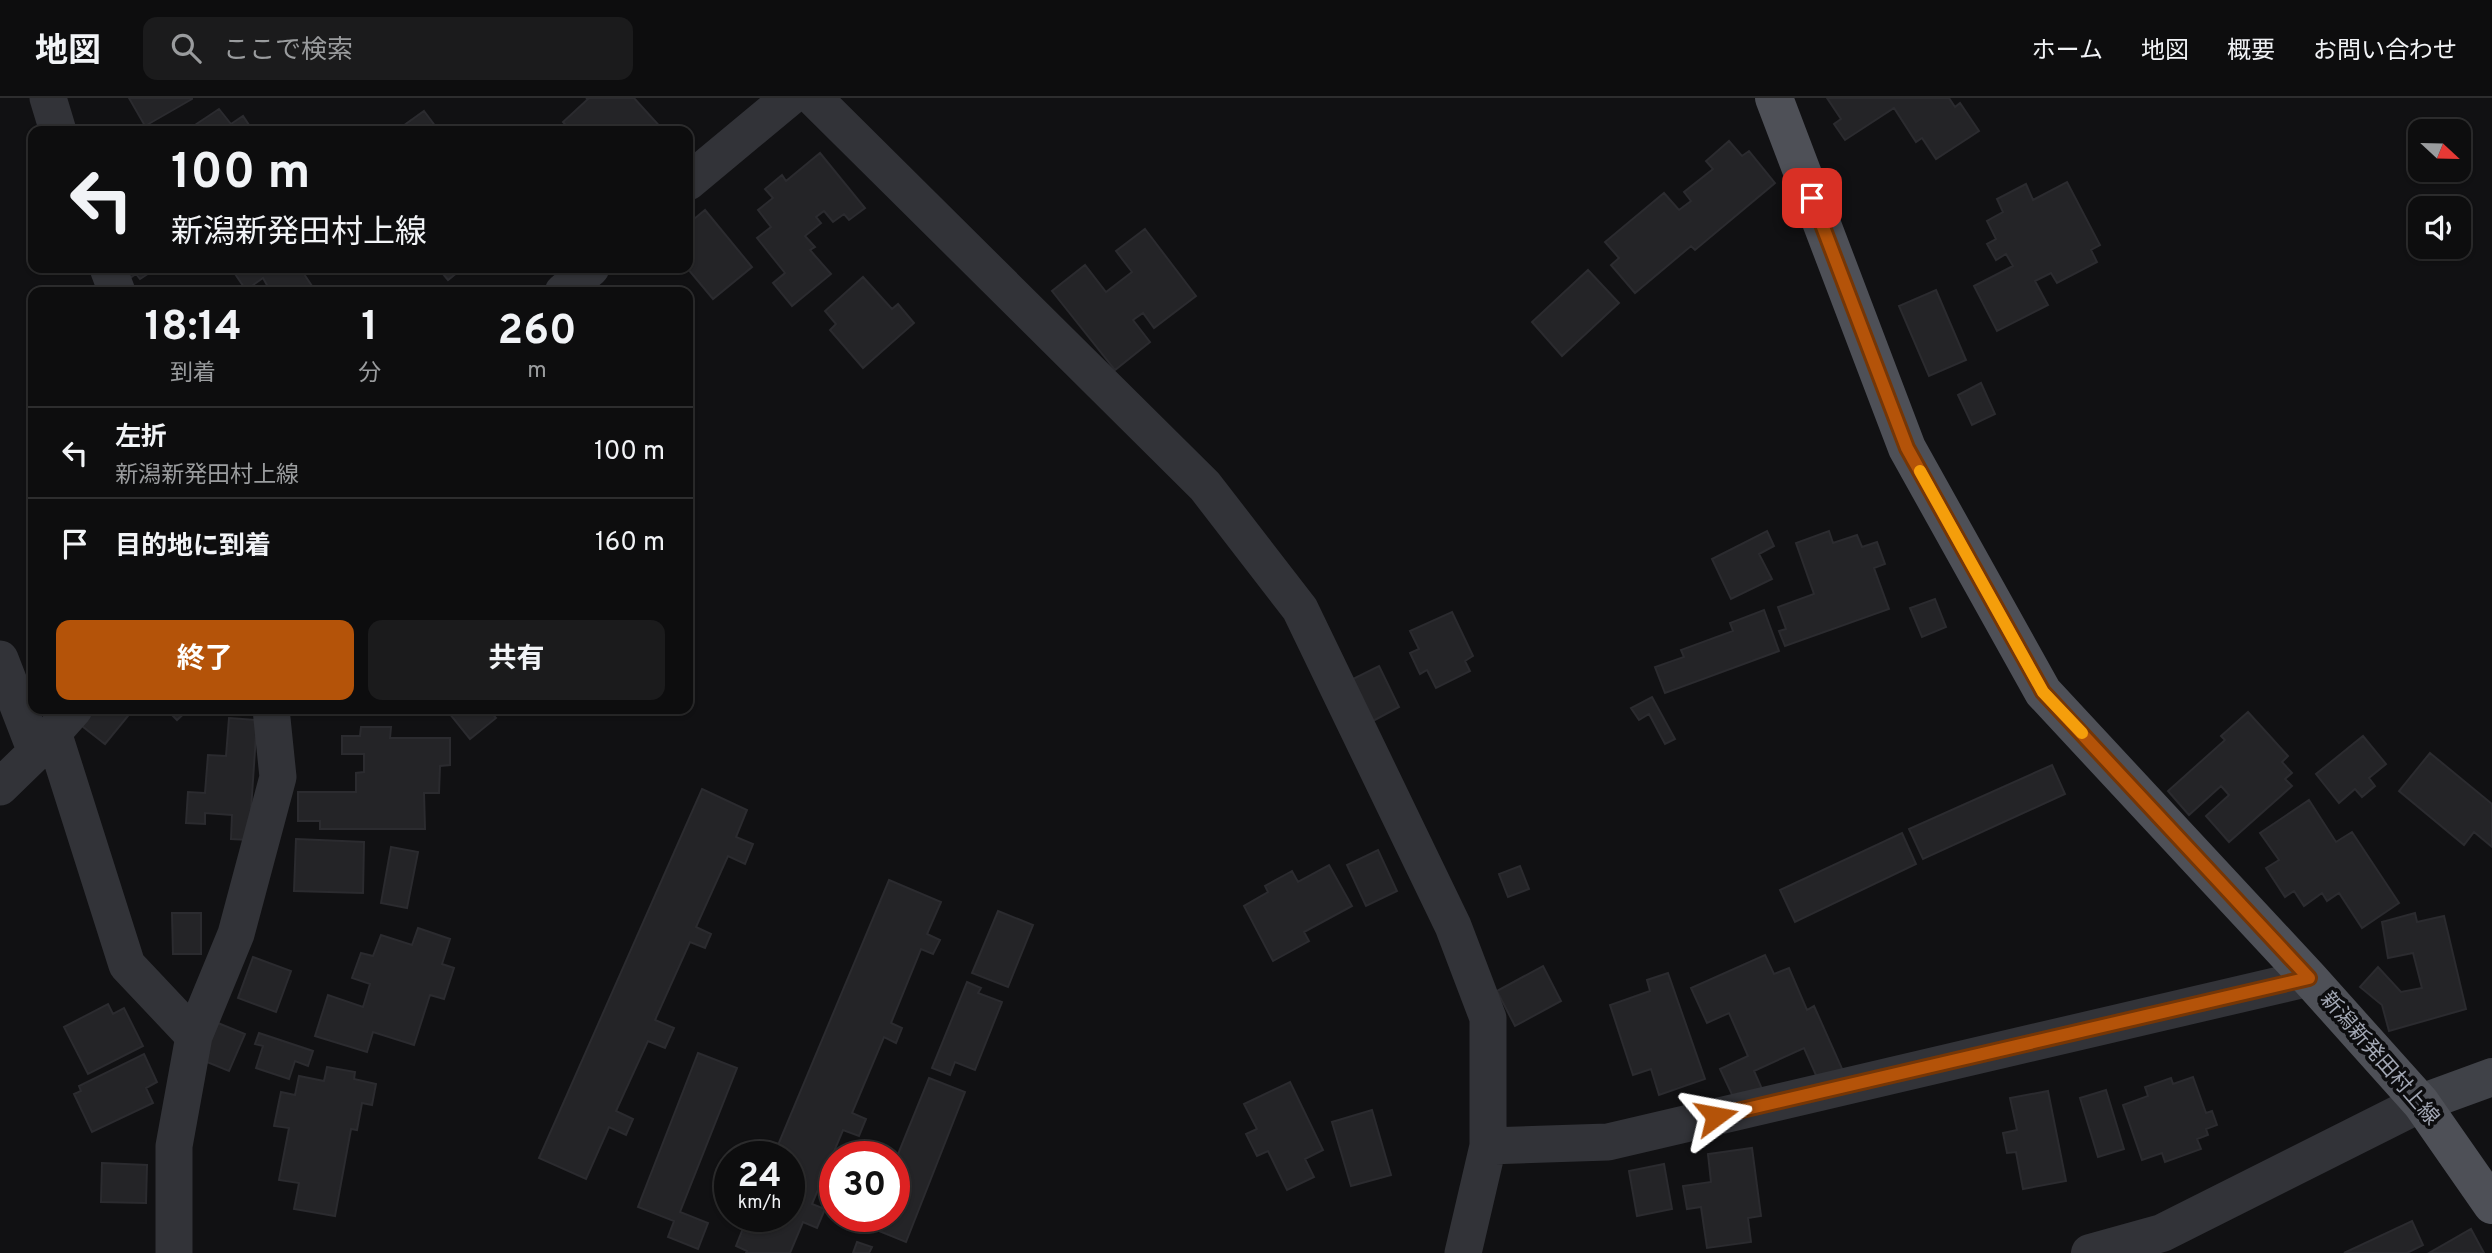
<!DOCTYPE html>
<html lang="ja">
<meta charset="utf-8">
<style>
body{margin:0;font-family:Overpass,"Noto Sans JP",sans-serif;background:#1b1b1c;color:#f1f3f6;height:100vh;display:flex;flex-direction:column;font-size:26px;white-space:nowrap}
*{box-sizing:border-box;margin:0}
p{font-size:23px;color:#9a9c9e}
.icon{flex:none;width:38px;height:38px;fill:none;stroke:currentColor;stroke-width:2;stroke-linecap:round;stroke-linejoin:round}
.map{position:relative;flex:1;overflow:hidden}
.details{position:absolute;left:28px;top:189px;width:665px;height:427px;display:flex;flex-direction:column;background:#0d0d0e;border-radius:14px;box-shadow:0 2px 5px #0004,0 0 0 2px #2d2d2e}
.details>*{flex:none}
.hud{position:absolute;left:28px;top:28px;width:665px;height:147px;border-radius:14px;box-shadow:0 2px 5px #0004,0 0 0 2px #2d2d2e;background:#0d0d0e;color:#f1f3f6;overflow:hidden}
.needle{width:46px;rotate:112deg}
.fabs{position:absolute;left:2408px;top:21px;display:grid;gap:14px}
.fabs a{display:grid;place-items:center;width:63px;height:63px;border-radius:14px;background:#0d0d0e;box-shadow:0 2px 5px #0004,0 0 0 2px #2d2d2e;font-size:35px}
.speed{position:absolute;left:714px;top:1043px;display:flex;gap:14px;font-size:35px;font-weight:700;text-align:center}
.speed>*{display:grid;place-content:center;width:91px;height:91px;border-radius:50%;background:#0d0d0e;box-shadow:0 2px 5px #0004,0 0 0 2px #2d2d2e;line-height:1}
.speed small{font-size:18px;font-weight:400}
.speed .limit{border:10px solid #d22;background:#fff;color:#111}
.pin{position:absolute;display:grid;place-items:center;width:60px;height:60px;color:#fff;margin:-30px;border-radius:14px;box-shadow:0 4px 10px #0006}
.me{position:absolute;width:77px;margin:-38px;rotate:77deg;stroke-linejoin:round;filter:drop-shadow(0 0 5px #0008)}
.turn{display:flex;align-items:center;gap:24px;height:147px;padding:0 28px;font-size:32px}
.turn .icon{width:91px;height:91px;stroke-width:2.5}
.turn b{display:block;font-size:49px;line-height:60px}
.eta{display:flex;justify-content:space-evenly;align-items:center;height:119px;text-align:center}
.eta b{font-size:42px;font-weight:700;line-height:49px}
.action{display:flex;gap:14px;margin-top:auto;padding:14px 28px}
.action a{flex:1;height:80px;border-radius:14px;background:#b45309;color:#fff;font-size:28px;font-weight:700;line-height:80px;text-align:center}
.action a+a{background:#1b1b1c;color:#f1f3f6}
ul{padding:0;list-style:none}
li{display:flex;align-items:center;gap:21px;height:91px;padding:0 28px;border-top:2px solid #2d2d2e}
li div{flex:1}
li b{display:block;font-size:26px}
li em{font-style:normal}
header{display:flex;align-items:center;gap:42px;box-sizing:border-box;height:98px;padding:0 35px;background:#0d0d0e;border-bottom:2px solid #2d2d2e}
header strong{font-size:33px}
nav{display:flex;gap:38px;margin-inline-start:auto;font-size:24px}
.search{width:490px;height:63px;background:#1b1b1c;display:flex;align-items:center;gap:18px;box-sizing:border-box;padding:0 24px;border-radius:14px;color:#9a9c9e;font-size:26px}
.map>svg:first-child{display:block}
.building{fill:#242427;stroke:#2b2b2f;stroke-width:2}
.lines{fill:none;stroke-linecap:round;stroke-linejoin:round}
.minor{stroke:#323338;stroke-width:37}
.tertiary{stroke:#323338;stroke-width:38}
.secondary{stroke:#404248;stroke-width:38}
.primary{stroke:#4e5057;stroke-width:38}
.route-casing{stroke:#753606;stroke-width:18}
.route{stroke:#b45309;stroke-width:12}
.slow{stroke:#f59e0b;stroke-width:12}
.labels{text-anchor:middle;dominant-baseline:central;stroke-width:7;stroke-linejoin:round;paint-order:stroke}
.street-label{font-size:21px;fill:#a2a7b4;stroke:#0c0c0e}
</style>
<header>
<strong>地図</strong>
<div class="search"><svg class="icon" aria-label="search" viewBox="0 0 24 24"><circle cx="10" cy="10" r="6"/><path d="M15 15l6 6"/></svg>ここで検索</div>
<nav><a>ホーム</a><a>地図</a><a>概要</a><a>お問い合わせ</a></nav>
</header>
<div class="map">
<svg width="2492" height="1155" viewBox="0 0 2492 1155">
<rect width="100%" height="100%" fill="#111113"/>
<path class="building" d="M129 0H192V1L145 28Z
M586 0H634L664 33H571L563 24 588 1Z
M1827 0H1949L1955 9 1960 5 1979 33 1936 61 1922 40 1916 44 1894 10 1845 42 1834 26 1841 21Z
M219 11 231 26 243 18 253 33H186Z
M424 13 439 33H396Z
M1729 43 1742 58 1749 53 1775 85 1695 152 1691 148 1635 195 1611 167 1619 160 1605 144 1664 95 1679 112 1691 103 1684 94 1713 71 1706 63Z
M820 55 865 110 849 122 844 116 833 124 824 113 816 119 821 125 805 138 815 149 810 152 831 176 792 208 773 185 785 175 757 140 771 129 758 112 773 100 765 91 782 77 786 83Z
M2067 84 2100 147 2091 152 2097 164 2057 185 2051 175 2035 183 2048 207 1997 233 1974 188 2013 168 2006 156 1996 162 1987 146 1996 141 1987 123 2003 114 1997 101 2026 86 2033 102Z
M705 112 752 169 713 201 687 170 688 126Z
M1145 131 1196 198 1154 230 1143 215 1133 222 1150 244 1115 272 1052 193 1085 167 1106 194 1132 174 1116 153Z
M120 170H157L140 181 136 176 127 182Z
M231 170H300L316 194H260L268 189 263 180 246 192Z
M438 170H463L448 182Z
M1588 172 1619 205 1562 258 1532 224Z
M863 179 892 211 898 206 914 225 863 270 830 232 836 226 825 213Z
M1936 192 1966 262 1929 278 1899 208Z
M1981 285 1995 316 1972 327 1958 297Z
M1767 433 1774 448 1759 456 1772 481 1731 501 1712 461Z
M1829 433 1833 445 1857 437 1862 449 1877 444 1885 466 1874 470 1889 511 1785 548 1779 533 1786 531 1778 509 1814 496 1796 445Z
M1935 501 1946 529 1922 539 1910 510Z
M1764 512 1779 553 1665 595 1655 569 1684 559 1681 552 1733 533 1730 525Z
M1452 514 1473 558 1465 563 1470 573 1436 590 1427 572 1420 576 1410 555 1419 551 1410 533Z
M1379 568 1399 609 1371 624 1351 582Z
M1652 599 1675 641 1665 646 1649 616 1639 622 1631 610Z
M95 611H119L128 618 105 646 82 628Z
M166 611H189L177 622Z
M454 611H488L496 620 470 641 449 615Z
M2248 614 2288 658 2282 664 2292 675 2285 681 2292 688 2229 744 2206 718 2229 697 2221 688 2189 717 2168 693 2225 642 2221 638Z
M229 620 257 622 249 742 231 741 232 717 205 715V726L186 725 188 694 205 695 208 657 226 658Z
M361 629H391L390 640H450V667L440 668 439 695H424L425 731H320V723H298V694H356V675L364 674V656H342V638H360Z
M2363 638 2386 666 2369 680 2375 688 2362 699 2355 691 2339 705 2316 676Z
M2430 655 2492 706V749L2474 734 2464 747 2399 693Z
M2052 667 2065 696 1923 761 1909 731Z
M702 691 747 712 736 739 753 746 745 766 728 758 696 829 711 836 705 850 690 844 655 922 674 930 665 950 648 943 616 1013 633 1021 626 1037 609 1029 586 1081 539 1060Z
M2309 702 2336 744 2352 734 2399 805 2362 830 2339 795 2327 803 2322 795 2304 808 2294 793 2285 799 2266 770 2279 762 2260 735Z
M1902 735 1916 766 1795 824 1780 792Z
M296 741 364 744 363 795 294 793Z
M391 749 418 754 407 810 381 805Z
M1378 752 1397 793 1366 808 1347 767Z
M1329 767 1352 808 1304 834 1309 843 1273 863 1244 808 1268 794 1265 788 1292 773 1298 784Z
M1520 768 1529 791 1508 799 1499 776Z
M889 782 941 804 927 836 940 842 933 856 921 851 891 925 902 930 896 945 884 939 852 1015 866 1021 859 1038 843 1032 812 1106 825 1111 817 1130 803 1124 790 1155H746L747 1153 736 1148 748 1118H789V1059H773Z
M998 813 1033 827 1008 889 972 875Z
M172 815H201V856H173Z
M2415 815 2417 824 2444 818 2466 911 2389 933 2382 907 2360 889 2378 869 2401 894 2422 890 2413 855 2388 860 2382 824Z
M418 830 450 841 442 866 454 870 444 901 430 897 414 947 373 934 367 954 315 938 328 897 363 909 370 886 352 880 361 855 373 858 381 837 412 847Z
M1765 857 1774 876 1789 870 1807 912 1814 908 1843 973 1819 984 1804 950 1754 973 1762 991 1735 1003 1720 971 1748 958 1729 915 1707 925 1691 890Z
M253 859 291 873 276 914 238 900Z
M1543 868 1561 903 1515 928 1497 893Z
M1668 875 1705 981 1659 997 1651 971 1633 977 1610 907 1650 893 1647 882Z
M967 884 981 890 978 895 1002 904 975 972 955 964 950 977 932 970Z
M108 906 113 916 124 910 143 948 88 976 64 929Z
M218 925 245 936 229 973 202 962Z
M259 935 313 953 308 968 295 963 289 981 256 970 263 948 255 946Z
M698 955 737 970 680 1114 708 1125 698 1151 668 1139 674 1123 638 1109Z
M144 956 157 984 146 990 153 1005 92 1034 74 996 81 993 79 988Z
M327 969 355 974 354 981 376 986 372 1007 362 1005 357 1032 351 1031 335 1118 294 1111 299 1085 279 1082 289 1030 274 1028 281 994 295 997 299 978 324 983Z
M2193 979 2206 1015 2212 1013 2217 1027 2206 1031 2208 1037 2197 1041 2201 1051 2165 1064 2162 1055 2142 1062 2123 1007 2148 998 2145 989 2171 980 2173 986Z
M929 980 965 994 906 1144 869 1129 873 1118H894V1066Z
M1290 984 1323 1052 1305 1061 1314 1079 1287 1092 1268 1053 1257 1058 1246 1036 1257 1031 1244 1006Z
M2106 992 2124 1051 2098 1059 2080 1000Z
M2048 993 2066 1083 2023 1091 2016 1054 2007 1055 2003 1035 2017 1032 2010 1000Z
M1372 1012 1391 1077 1351 1088 1332 1024Z
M1752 1050 1761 1118 1748 1120 1751 1144 1707 1150 1701 1109 1687 1111 1683 1088 1711 1084 1708 1056Z
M102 1065 147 1067 146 1105 101 1104Z
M1664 1066 1672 1111 1637 1118 1629 1073Z
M2412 1123 2423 1147 2407 1155H2344Z
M2471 1131 2484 1155H2429Z
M857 1144 872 1149 869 1155H853Z"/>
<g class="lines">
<path class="minor" d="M48 0 58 33
M814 0 1205 388 1300 511 1453 828 1488 920V1048L1463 1155
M688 84 789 0
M108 170 117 194
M563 194 591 170
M0 561 36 654
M53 634 127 867 194 938
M0 689 36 654 74 611
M1488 1048 1608 1044 2309 880
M174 1155V1048L194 938 236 836 278 679 271 611"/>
<path class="tertiary" d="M2090 1155 2162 1135 2421 1005"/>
<path class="secondary" d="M2421 1005 2492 979"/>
<path class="primary" d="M1774 0 1907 350 2043 594 2309 880 2421 1005 2492 1107"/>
</g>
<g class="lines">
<defs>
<path id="route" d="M1716 1018 2309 880 2043 594 1907 350 1812 100"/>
</defs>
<use href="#route" class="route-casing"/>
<use href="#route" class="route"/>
<path class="slow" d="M1920 373 2043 594 2082 635"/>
</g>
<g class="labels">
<g class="street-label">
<text transform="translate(2379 961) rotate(49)">新潟新発田村上線</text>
</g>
</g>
</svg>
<div class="fabs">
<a><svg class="needle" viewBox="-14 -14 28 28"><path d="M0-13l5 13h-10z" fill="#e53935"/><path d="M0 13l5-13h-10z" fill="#9a9c9e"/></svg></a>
<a><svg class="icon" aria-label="sound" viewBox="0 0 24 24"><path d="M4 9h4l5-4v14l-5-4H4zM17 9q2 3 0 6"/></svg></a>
</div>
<div class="speed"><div>24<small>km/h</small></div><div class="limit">30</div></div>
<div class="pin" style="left:1812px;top:100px;background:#d93025"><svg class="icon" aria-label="arrive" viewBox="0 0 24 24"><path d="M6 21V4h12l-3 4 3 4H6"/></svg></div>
<svg class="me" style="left:1716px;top:1018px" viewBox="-20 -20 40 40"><path d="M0-17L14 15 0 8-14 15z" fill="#b45309" stroke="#fff" stroke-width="4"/></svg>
<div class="hud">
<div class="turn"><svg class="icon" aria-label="left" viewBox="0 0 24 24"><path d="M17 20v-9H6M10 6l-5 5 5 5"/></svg><div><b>100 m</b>新潟新発田村上線</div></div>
</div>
<section class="details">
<div class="eta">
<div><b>18:14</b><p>到着</p></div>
<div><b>1</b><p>分</p></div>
<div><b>260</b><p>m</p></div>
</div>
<ul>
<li><svg class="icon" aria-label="left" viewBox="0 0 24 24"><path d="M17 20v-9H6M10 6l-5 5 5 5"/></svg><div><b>左折</b><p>新潟新発田村上線</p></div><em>100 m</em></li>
<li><svg class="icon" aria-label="arrive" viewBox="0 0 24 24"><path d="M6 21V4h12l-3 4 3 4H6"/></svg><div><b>目的地に到着</b></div><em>160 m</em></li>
</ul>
<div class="action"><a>終了</a><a>共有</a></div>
</section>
</div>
